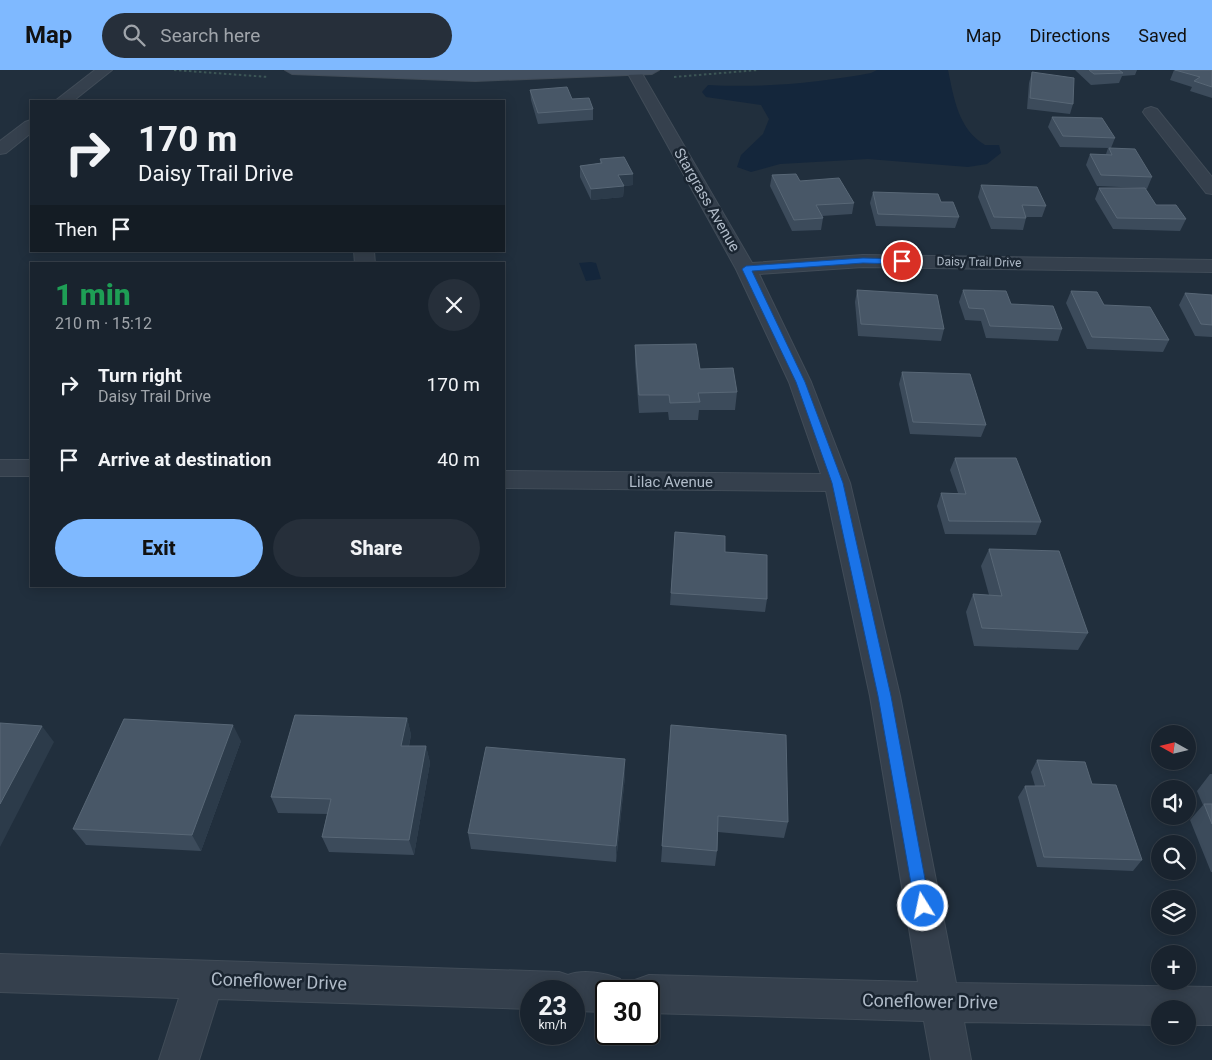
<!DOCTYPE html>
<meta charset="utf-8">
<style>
body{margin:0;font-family:Roboto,sans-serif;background:#262f3a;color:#f1f3f6;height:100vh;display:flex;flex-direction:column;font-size:19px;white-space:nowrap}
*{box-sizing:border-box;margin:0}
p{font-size:16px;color:#9fa4aa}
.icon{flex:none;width:28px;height:28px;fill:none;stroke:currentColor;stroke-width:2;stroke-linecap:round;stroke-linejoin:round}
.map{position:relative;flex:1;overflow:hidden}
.details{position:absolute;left:30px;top:192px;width:475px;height:325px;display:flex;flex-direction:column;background:#19232e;border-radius:0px;box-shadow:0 2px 12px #0003,0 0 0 1px #37404a}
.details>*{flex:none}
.hud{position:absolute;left:30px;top:30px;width:475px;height:152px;border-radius:0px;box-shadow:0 2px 12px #0003,0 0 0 1px #37404a;background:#19232e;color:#f1f3f6;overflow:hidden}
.needle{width:32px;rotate:278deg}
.tools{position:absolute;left:1151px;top:655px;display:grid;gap:10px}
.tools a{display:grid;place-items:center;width:45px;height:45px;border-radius:50%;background:#19232e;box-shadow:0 2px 12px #0003,0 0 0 1px #37404a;font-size:25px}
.speed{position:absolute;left:520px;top:910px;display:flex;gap:10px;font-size:25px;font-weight:700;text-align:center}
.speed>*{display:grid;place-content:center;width:65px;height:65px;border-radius:50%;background:#19232e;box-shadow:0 2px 12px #0003,0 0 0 1px #37404a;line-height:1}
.speed small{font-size:12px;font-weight:400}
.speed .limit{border:2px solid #111;border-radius:8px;background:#fff;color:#111}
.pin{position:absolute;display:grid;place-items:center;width:42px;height:42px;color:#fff;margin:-21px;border:2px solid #fff;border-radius:50%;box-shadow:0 1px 5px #0007}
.me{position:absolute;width:55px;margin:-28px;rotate:350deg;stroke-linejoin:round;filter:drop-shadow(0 0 4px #0008)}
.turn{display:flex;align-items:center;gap:18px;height:105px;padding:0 25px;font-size:22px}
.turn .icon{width:65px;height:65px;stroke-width:2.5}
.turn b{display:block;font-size:35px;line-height:42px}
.then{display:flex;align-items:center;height:48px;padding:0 25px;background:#0003;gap:10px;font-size:19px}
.round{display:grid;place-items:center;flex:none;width:52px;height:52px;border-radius:26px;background:#262f3a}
.overview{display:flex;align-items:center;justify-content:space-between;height:85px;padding:0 25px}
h1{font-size:30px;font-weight:800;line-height:38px;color:#1e9e55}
.cta{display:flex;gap:10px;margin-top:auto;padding:10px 25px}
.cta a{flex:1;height:58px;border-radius:30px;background:#7fb9ff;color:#111;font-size:20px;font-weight:800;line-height:58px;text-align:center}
.cta a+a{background:#262f3a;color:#f1f3f6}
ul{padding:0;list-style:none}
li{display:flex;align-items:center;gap:15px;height:75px;padding:0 25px}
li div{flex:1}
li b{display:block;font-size:19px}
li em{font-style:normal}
header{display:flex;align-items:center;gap:30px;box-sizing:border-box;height:70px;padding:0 25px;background:#7fb9ff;color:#111}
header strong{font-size:24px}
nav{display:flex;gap:28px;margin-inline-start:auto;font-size:18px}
.search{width:350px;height:45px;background:#262f3a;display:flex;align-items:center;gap:12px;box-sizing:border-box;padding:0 18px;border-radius:28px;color:#9fa4aa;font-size:19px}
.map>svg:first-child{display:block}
.water{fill:#14263b}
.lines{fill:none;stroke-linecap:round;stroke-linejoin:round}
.street-casing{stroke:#414c58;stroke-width:2}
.secondary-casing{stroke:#414c58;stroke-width:2}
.path{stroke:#3c5656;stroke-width:2;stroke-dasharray:2.5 2.5;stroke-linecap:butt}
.street{fill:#35404d;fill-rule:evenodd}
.secondary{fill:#435060;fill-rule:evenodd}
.wall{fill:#3c4b5b}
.shaded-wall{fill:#2c3b4a}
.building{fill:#485767;stroke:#586776}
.route{fill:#1a73e8;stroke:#114b97}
.labels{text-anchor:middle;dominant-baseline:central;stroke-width:5;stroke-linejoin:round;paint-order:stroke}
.far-street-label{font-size:12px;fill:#b0bbc8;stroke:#1a2531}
.street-label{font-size:15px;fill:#b0bbc8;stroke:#1a2531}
.near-street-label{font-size:18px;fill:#b0bbc8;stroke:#1a2531}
</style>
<header>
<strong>Map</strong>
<div class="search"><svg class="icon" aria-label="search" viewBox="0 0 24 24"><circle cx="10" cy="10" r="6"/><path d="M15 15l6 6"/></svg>Search here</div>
<nav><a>Map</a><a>Directions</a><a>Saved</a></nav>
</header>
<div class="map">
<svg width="1212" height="990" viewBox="0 0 1212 990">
<rect width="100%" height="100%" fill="#212f3d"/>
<path class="water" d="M877 0H948C954 28 958 59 985 75H999L1001 83 987 94 968 97 868 89 780 94 751 102 737 97 741 85 763 64 769 49 761 35 706 27 702 22 708 15C763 18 817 13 871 3Z
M591 192 596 193 601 209 586 211 579 193Z"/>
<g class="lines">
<defs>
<path id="street" d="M95 0H112L73 31H55Z
M626 0H640L752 193 863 185 1212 190V202L863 197 759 204 811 312 850 413 900 626 956 913 1212 917V955H1188V939H1160V955L964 952 971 990H931L924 951 649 943V921H631L635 910 649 905 918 912 870 626 826 421 504 418V401L821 404 789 312 736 199Z
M1151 37 1157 39 1212 107V124L1206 123 1145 45 1143 42 1145 39Z
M31 50V63L6 83 0 84V71L25 52Z
M354 181H374L375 194H355Z
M0 390H31V406H0Z
M0 884 559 902 568 905C583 899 605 903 620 909L624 921H606V942L574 941V921H531V939L218 929 199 990H159L179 928 0 922Z"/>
<path id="secondary" d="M285 0H659L652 4 475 11 292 4Z"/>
</defs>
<use href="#street" class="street-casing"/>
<use href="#secondary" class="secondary-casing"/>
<path class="path" d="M174 0 268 7
M674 7 758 0"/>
<use href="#street" class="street"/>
<use href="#secondary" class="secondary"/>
</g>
<path class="wall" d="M1075 0H1137L1135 5 1122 6 1119 13 1091 15Z
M1174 0H1212V28L1190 21 1192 17 1170 10Z
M1032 2 1073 34 1070 44 1027 39 1029 13Z
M530 20 572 29 593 39V50L538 54 531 30Z
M1052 47 1115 68 1111 78 1152 107 1147 119H1145L1156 135 1186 149 1180 161 1113 159 1095 129 1099 118H1143L1097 116 1086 95 1090 84H1106L1108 78 1060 77 1048 57Z
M600 89 633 104V115L624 116 623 127 591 130 580 107V96L600 93Z
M772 105 800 111 854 133 852 144 822 146 823 148 821 160 792 161 770 116Z
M981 115 1046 136 1042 147H1026V148L1023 160 991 159 978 127Z
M873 122 941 132 959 147 955 158 876 156 870 133Z
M857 220 944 259 941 271 858 266 855 232Z
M963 220 1011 234 1062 259 1058 271 986 268 981 251 965 250 959 232Z
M1071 221 1169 270 1163 282 1087 279 1066 233Z
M1185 223 1212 225V267L1195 266 1179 235Z
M635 275 700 299 737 322 735 340H699L698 350H669L668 342 639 343 635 293Z
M902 302 986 355 981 367 910 364 899 314Z
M955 388 1041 452 1036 465 945 464 937 436 941 423H958L950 400Z
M675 462 725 482 767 529 765 542 670 535Z
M989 479 1088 563 1078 580 974 576 966 542 973 524 989 525 981 496Z
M407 648 411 665 409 676H426L430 693 414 785 329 782 322 767 327 744 278 743 271 727Z
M671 655 788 752 784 768 718 762 717 781 715 796 661 792Z
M241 671 201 781 86 775 73 759Z
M1037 690 1092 714 1142 790 1133 801 1037 797 1018 727 1025 716H1035L1031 702Z
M1210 704H1212V802H1211L1190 750 1203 735 1197 721Z
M625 706 616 792 471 779 468 763Z"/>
<path class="shaded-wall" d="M633 104V115L624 116 623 127 591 130V119L618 105Z
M407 648 411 665 405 692 401 676Z
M233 655 241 671 201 781 192 765Z
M42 656 54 672 0 777V734Z
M426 676 430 693 414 785 409 770Z
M625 689V706L616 792V776Z"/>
<path class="building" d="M1089 0H1119L1123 3 1094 4Z
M1175 0H1212V17L1194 11 1200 7Z
M1032 2 1074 8 1073 34 1030 28Z
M567 17 572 29 589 28 593 39 538 43 530 20Z
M1052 47 1102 48 1115 68 1063 66Z
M1109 78 1135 79 1152 107 1101 105 1090 84 1112 85Z
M624 87 633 104 618 105 624 116 591 119 580 96 602 93 600 89Z
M796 104 800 111 839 108 854 133 816 135 823 148 794 150 772 105Z
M981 115 1037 117 1046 136 1022 135 1026 148 994 147Z
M1099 118H1145L1156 135H1176L1186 149 1117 148Z
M873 122 938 124 941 132H953L959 147 878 144Z
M857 220 937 225 944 259 861 254Z
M963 220 1006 221 1011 234 1053 236 1062 259 990 256 984 239 969 238Z
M1071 221 1097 222 1104 235 1150 237 1169 270 1092 267Z
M1185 223 1212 225V255L1201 254Z
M696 274 700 299 733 298 737 322 698 323 700 332 670 333 669 325H639L635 275Z
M902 302 970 304 986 355 913 352Z
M955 388H1016L1041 452 949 451 941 423 966 424Z
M675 462 725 466V482L767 485V529L671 523Z
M989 479 1059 481 1088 563 982 558 973 524 1002 526Z
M295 645 407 648 401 676H426L409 770 322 767 331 729 271 727Z
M124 649 233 655 192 765 73 759Z
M0 653 42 656 0 734Z
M671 655 786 665 788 752 718 746 717 781 662 776Z
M486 677 625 689 616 776 468 763Z
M1037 690 1085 692 1092 714 1116 715 1142 790 1044 787 1025 716H1045Z
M1204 734H1212V754Z"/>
<path class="route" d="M863 188 902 189 906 191 902 194 863 193 752 201 805 312 843 413 891 626 930 836 928 842 923 844 917 842 915 836 878 626 832 413 796 312 742 199 746 196Z"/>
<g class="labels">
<g class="far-street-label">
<text transform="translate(979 192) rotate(1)">Daisy Trail Drive</text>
</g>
<g class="street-label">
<text transform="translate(707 130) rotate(60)">Stargrass Avenue</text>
<text x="671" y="412">Lilac Avenue</text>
</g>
<g class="near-street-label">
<text transform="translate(279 911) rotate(2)">Coneflower Drive</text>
<text transform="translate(930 931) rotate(1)">Coneflower Drive</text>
</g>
</g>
</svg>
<div class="tools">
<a><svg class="needle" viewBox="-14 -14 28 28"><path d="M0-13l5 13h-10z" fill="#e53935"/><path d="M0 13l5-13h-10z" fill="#9fa4aa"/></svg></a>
<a><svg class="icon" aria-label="sound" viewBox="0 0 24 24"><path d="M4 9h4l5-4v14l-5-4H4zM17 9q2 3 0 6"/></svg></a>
<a><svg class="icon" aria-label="search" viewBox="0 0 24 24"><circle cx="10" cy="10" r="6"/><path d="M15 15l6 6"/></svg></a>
<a><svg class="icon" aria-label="layers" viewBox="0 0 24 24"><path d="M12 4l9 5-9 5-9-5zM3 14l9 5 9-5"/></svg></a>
<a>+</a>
<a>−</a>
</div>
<div class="speed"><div>23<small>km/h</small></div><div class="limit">30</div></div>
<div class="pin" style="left:902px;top:191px;background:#d93025"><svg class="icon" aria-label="arrive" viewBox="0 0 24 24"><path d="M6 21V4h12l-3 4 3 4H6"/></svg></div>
<svg class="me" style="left:923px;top:836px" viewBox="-20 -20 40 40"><circle r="17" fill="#1a73e8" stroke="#fff" stroke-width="3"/><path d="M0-11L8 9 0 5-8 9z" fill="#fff"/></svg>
<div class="hud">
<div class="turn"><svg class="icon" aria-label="right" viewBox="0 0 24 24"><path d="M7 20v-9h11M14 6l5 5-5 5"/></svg><div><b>170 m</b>Daisy Trail Drive</div></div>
<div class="then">Then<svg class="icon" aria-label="arrive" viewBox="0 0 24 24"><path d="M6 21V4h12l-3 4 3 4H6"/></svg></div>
</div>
<section class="details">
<div class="overview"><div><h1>1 min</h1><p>210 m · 15:12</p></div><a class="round"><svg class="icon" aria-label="close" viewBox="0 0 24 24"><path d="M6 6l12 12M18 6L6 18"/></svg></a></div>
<ul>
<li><svg class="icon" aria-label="right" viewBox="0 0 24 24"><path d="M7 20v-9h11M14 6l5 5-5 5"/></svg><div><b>Turn right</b><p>Daisy Trail Drive</p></div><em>170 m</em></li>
<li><svg class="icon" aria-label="arrive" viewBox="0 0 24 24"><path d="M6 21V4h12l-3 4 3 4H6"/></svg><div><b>Arrive at destination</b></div><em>40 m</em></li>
</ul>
<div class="cta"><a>Exit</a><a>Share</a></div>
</section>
</div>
